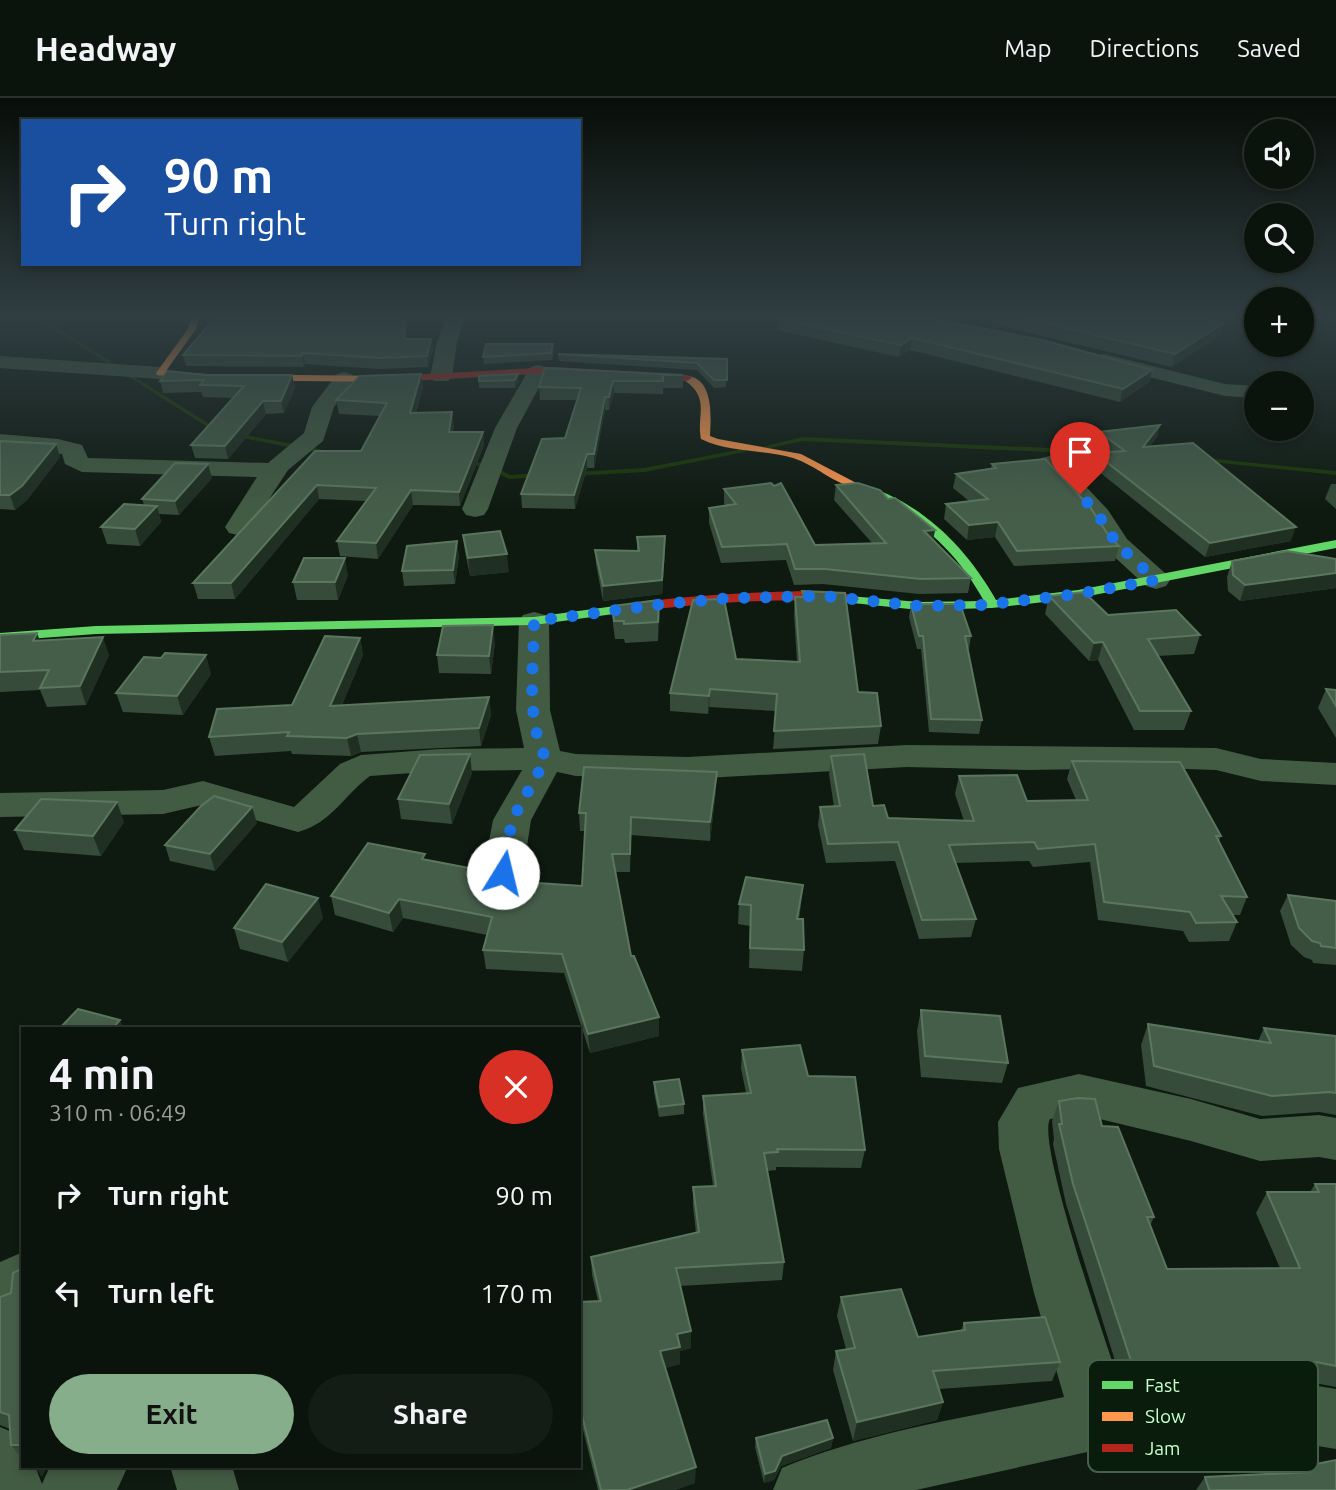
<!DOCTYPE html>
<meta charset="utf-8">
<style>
body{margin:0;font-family:Ubuntu,sans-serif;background:#131c15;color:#f1f3f6;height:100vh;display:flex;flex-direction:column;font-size:26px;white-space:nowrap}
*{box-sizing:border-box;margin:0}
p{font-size:23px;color:#999e9d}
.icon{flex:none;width:38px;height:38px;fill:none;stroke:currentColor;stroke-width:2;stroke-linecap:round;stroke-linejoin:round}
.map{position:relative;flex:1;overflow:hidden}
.sheet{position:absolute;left:21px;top:929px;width:560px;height:441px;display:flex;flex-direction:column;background:#0a130c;border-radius:0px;box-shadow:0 4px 10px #0003,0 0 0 2px #2a322d}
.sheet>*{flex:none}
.top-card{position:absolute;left:21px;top:21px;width:560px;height:147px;border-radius:0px;box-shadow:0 4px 10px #0003,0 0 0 2px #2a322d;background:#1a4fa0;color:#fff;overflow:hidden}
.fabs{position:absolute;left:1244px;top:21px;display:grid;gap:14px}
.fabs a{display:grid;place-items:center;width:70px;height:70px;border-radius:50%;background:#0a130c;box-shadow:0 4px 10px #0003,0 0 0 2px #2a322d;font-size:35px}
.pin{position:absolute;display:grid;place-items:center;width:60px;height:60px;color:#fff;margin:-72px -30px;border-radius:50% 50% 50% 0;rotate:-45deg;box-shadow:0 0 7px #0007}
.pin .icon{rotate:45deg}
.me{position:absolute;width:77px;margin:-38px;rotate:9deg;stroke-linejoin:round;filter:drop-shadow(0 0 5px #0008)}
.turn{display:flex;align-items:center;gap:24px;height:147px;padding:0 28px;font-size:32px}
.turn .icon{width:91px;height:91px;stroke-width:2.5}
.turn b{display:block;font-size:49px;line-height:60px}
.round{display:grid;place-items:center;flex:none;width:74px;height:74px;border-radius:37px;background:#131c15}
.overview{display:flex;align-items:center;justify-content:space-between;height:119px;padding:0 28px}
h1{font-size:42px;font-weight:700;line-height:52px}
.primary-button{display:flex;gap:14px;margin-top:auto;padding:14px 28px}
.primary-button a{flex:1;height:80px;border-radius:42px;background:#86ae8a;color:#111;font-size:28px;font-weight:700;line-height:80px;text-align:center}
.primary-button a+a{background:#131c15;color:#f1f3f6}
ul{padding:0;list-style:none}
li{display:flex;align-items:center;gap:21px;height:98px;padding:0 28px}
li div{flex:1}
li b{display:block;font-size:26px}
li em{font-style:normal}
header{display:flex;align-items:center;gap:42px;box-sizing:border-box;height:98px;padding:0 35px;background:#0a130c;border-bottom:2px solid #2a322d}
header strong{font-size:33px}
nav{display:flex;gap:38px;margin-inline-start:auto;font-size:24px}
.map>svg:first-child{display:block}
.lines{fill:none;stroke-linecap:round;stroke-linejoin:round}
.stream{fill:#193806;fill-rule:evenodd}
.street{fill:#425b43;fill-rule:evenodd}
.fast{fill:#63d668;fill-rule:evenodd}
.slow{fill:#ff974d;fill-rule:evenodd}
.jam{fill:#b3261e;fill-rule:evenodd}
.wall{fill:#364b39}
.shaded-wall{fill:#1f2f22}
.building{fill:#455e49;stroke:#5a775d;stroke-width:2}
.route{stroke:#1a73e8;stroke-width:12;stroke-dasharray:0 21.6}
.key{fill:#0a1d0d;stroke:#426146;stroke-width:2}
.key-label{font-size:19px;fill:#c6ffcc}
</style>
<header>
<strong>Headway</strong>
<nav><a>Map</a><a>Directions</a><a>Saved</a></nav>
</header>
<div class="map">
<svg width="1336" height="1392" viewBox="0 0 1336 1392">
<rect width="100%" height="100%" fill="#0e1910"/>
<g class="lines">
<path class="stream" d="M31 217H37L222 334 217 335Z
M1318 217 1336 219V221L1320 218Z
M234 335 325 352 328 354 325 356 232 338V336Z
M803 339 1113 353 1116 355 1113 357 803 343 761 352 758 350Z
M743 351 745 352V354L644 374 575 378 572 376 575 374 644 370Z
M1204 360 1336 373V377L1202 363V361Z
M466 363 490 366 510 377 539 375 542 377 539 379 509 381 486 369 464 366V364Z"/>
<path class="street" d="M448 217H466L457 244 452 279 448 283H434L430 279 437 244Z
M1104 256 1225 286 1256 288V300L1225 298 1097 266 1094 262 1097 258Z
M0 258 160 269 167 271 170 275 167 279 160 281 0 270Z
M538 267 545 269 548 273 517 330 488 411 484 417 475 419 466 417 462 411 495 330 528 273 531 269Z
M344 274 351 276 355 280 334 309 323 343 288 372 247 435 238 437 229 435 225 429 257 379 82 374 65 366 62 356 0 350V336L58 341 82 347 88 360 268 365 304 335 312 309 337 276Z
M1050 358 1059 360 1108 412 1127 441 1166 476 1170 482 1166 488 1156 491 1146 488 1107 452 1089 422 1038 365 1041 360Z
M534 514 545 517 549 523 550 612 560 653 576 656 687 659 907 647 1216 650 1261 661 1336 665V687L1261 683 1216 672 1160 670 1026 672 907 669 687 681 576 678 557 674 531 722 523 775 517 785 503 789 489 785 483 775 493 722 522 672 440 673 370 678C344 697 332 725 298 734L202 707 163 716 0 719V695L163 692 203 683 294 709 340 666 361 657 440 651 524 650 516 612 519 523 523 517Z
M1079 976 1191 1001 1260 1021 1319 1017 1336 1020V1062L1319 1059 1260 1063 1191 1043 1079 1016 1050 1021C1036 1045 1109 1252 1121 1290L1293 1284 1336 1291V1351L1293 1344 1101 1351 916 1392H773L782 1370C871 1333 970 1319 1064 1299L1034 1195 999 1051 998 1024 1018 990Z
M23 1154V1212L0 1221V1164Z
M0 1329 22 1338 23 1368H35L42 1386 50 1368H128L117 1392H0Z
M170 1368H232L239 1392H177Z"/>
<path class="fast" d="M857 385C919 402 965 447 996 502L1078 492 1336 442V450L1078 500 992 510 919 512 853 505 849 504V498L919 504 984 503C954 448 911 413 853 390L852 388Z
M630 506 636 510 635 513 534 527 96 536 0 543V535L96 528 534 519Z"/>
<path class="slow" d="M192 217H200L196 231 166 273 207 276 391 278 396 281 391 284 207 282 157 277 156 275 188 231Z
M684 278C714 277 711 318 710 338L718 341 801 356 862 388 857 391C833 385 815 367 793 360 763 351 729 355 701 341 696 317 711 300 684 282Z"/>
<path class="jam" d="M554 269 687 277 692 280 687 283 554 275 391 284 386 281 391 278Z
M770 494C790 494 845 490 859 501L853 505C778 499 704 505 630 514L624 510C636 500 747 495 770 494Z"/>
</g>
<path class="wall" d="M985 217H1189L1221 237 1172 269 984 224Z
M405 218 406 241H431L433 252 428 269 380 271 305 266 304 269 186 268 183 257Z
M778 221 1152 272 1149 284 1120 304 910 252 899 259 777 232Z
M554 253 552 262 484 266 483 259Z
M558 256 727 261 726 289 714 290 697 272 559 263Z
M545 270 683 277V290H663V296L614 295 609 312H605L594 370H587L575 411 522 410 521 396 565 340 577 302H540L539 289Z
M204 277H292L295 290 284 315 266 316 228 361 195 360 191 347 234 300 203 299 201 294 163 295 160 283Z
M479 278 519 284 515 290H479Z
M423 289 416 315 454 327 453 334H483L484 347 460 408 413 407 378 461 340 458 337 443 366 403 319 401 235 501H198L193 485 315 353H361L380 318 339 316 336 302Z
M1160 327 1157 339 1150 348 1291 443 1205 459 1092 368 1095 355 1107 354 1096 347 1099 334Z
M0 343 56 346 60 359 27 402 15 412 0 411Z
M992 366 1109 438 1119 448 1115 463 1014 468 995 439 967 442 944 421 946 406 969 403 953 390 956 376 991 370Z
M212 380 179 417 159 416 161 424 140 448 107 446 101 429 144 407 142 401Z
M1331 386H1336V411L1325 401Z
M836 387 888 401 935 432 933 442 971 480 968 495 919 496 823 486 794 487 786 462 721 465 709 425V410L726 408 724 405V391L815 447 872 445 834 402Z
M463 437 509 474 470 478 465 454Z
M665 438V452L662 496 603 503 596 466 595 452 637 453V439Z
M459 457 455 486 404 488 402 473Z
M1336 461V490L1240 503 1228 493 1227 479 1232 463Z
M348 477 338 502H297L293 484Z
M802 493 858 594 881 628 878 646 773 651 776 613 709 609 708 616 670 613V595L736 561 797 564 794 516 795 499H802Z
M1049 498 1108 517 1200 537 1194 556 1158 558 1191 613 1184 632H1134L1098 562 1089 563 1045 516Z
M659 502 658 543 625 545 624 541H615L613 526 612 508Z
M911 506 971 538 969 551H968L982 622 979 636 929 634 921 551H917L909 519Z
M0 537 40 542 109 557 86 607 47 609 40 592 0 594Z
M360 540 363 557 342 607 489 599 491 617 481 648 361 654 351 658 292 656 291 653 215 658 209 639 292 607Z
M495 545 491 576 439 575 437 557Z
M211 576 183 617 123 614 116 595Z
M1326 591 1336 592V640L1318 610Z
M831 658 873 708 888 720 964 723 955 696 959 678 1027 703 1076 702 1067 681 1072 663 1221 738 1219 743 1247 799 1240 817H1232L1237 824 1229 843 1189 844 1183 833 1098 822 1090 764 1033 769 1029 763 956 765 976 821 971 839 919 841 895 763 826 765 818 727 820 709H834L829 676Z
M472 675 452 726 401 721 398 701Z
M716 692 710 743 631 737 630 774H615L631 858 659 919V938L590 955 564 875 486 871 483 852 487 837 403 820 393 834 335 817 331 798 426 762 495 775 496 782 582 788 585 733H580L579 715Z
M124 724 101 758 24 752 15 732Z
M257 725 215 773 170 763 165 747Z
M1288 797 1336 803V867L1313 865 1312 862 1304 859 1291 847 1280 813Z
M739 806 801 807 799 821 804 852 802 873 749 870 750 828 738 826Z
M323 820 288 864 240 851 234 830Z
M921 912 1008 965 1002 985 921 979 917 933Z
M1148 926 1258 943 1264 930 1336 938V1017L1319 1014 1262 1018 1146 988 1141 947Z
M742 952 808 978 865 1052 861 1070 776 1069V1072L767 1073 784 1164 782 1182 680 1188 691 1250 680 1253V1266L665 1270 695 1385 675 1392H598L579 1316V1204L598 1203 592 1177 591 1159 696 1135 693 1108V1089L713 1088 703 1016V998L746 995 741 970Z
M654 984 684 1006V1016L659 1019 654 994Z
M1059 1003 1102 1028 1154 1119 1150 1128 1167 1171 1280 1170 1256 1115 1267 1094H1310L1315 1086H1336V1289L1293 1281 1122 1285 1066 1106 1053 1046 1054 1041 1052 1023Z
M23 1170V1362L11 1347 10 1331 0 1327V1199L11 1195Z
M841 1199 918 1239 961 1232 964 1225 1060 1264 1052 1283 939 1291 943 1304 937 1322 853 1343 833 1272 836 1253 846 1251 837 1218Z
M756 1340H833L831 1350 781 1368 774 1382 764 1385 755 1349Z
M1306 1368 1336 1392H1196L1205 1379 1301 1375Z"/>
<path class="shaded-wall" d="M404 217H420L405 218 406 252Z
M1224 225 1221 237 1172 269 1175 256Z
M912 240 910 252 899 259 901 247Z
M431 241 433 252 428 269 427 258Z
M303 255 305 266 304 269 302 258Z
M1152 272 1149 284 1120 304 1123 291Z
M421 276 423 289 412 328 410 315Z
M518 276 519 284 515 290V282Z
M292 277 295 290 284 315 281 303Z
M613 283 614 295 609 312V299Z
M605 299V312L594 370V356Z
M263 303 266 316 228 361 225 348Z
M452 314 454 327 450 348 449 334Z
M1160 327 1157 339 1140 361 1143 349Z
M483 334 484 347 460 408 459 394Z
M56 346 60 359 27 402 15 412 10 397Z
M587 356V370L575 411 574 397Z
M208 366 212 380 179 417 175 403Z
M317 387 319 401 235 501 231 485Z
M411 392 413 407 378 461 376 445Z
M157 408 161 424 140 448 135 431Z
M998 424 995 439 967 442 969 427Z
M1296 429 1291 443 1205 459 1210 445Z
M935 432 932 447 924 433Z
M665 438V452L662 496 603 503V488Z
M457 443 459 457 455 486 453 472Z
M507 456 509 474 470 478 468 460Z
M345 460 348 477 338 502 335 484Z
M1336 475V490L1240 503 1245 487Z
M659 502 660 520 658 543V524Z
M493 527 495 545 491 576 489 558Z
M37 535 44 553 33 543Z
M103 539 109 557 86 607 80 588Z
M360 540 363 557 334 626 330 608Z
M1103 544 1098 562 1089 563 1094 545Z
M206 557 211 576 183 617 177 598Z
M710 591 709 609 708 616 709 598Z
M489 599 491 617 481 648 479 630Z
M357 636 361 654 351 658 347 640Z
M470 656 472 675 452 726 449 706Z
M717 674 716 692 710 743V724Z
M117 704 124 724 101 758 93 738Z
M252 709 257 725 215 773 210 756Z
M803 787 801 807 795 841 797 821Z
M318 800 323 820 288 864 282 844Z
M399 801 403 820 393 834 389 815Z
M659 919V938L590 955 588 936Z
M120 922 124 931H112Z
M691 1233V1250L680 1253V1266L660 1271V1253L677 1236Z
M943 1304 937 1322 853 1343 857 1324Z
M833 1340 831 1350 781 1368 774 1382 764 1385 765 1376 782 1358Z
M34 1368H48L42 1379Z
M696 1369 695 1385 675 1392H627Z"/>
<path class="building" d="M217 217H404L405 241H431L427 258 379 260 303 255 302 258 183 257Z
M784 217H914L1042 242 1152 272 1123 291 912 240 901 247 778 221Z
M1010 217H1189L1224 225 1175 256Z
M486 246H553L551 255 483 259Z
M558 256 727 261V282H714L697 265Z
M545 270 683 277H663V283H613L609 299H605L594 356H587L574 397 521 396 542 341 565 340 581 290 539 289Z
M168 273 204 277H292L281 303H263L225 348 191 347 244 288 200 287 204 282 160 283Z
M421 276 410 315 452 314 449 334H483L459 394 411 392 376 445 337 443 376 390 317 387 231 485H193L315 353H361L387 305 336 302 360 278Z
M518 276 515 282 479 283V278Z
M1160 327 1143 349 1193 345 1296 429 1210 445 1095 355 1125 353 1099 334Z
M0 343 56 346 22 388 10 397H0Z
M1045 361 1090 409 1109 438 1119 448 1017 453 998 424 969 427 946 406 988 401 956 376 996 370 992 366Z
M175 365 208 366 175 403 142 401Z
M771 385 774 388 781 385 815 447 886 445 836 387 858 385 880 392 888 401 895 400 935 432 924 433 971 480 921 481 825 471H795L787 446 722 449 709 410 736 406 724 391Z
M124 406 157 408 135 431 101 429Z
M500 433 507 456 468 460 463 437Z
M665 438 662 482 603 488 595 452 639 453 637 439Z
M457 443 453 472 402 473 407 448Z
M1287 453 1336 461V475L1245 487 1233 477 1232 463Z
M304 460H345L335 484H293Z
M802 493 845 495 858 594 877 595 881 628 774 633 777 596 710 591 709 598 670 595 693 502 724 501 736 561 800 564 795 499H804Z
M1084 494 1108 517 1176 512 1200 537 1148 541 1191 613H1140L1103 544 1094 545 1049 498Z
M659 502 658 524 624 526V523H614L612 508Z
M911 506H960L971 538H965L982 622 931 621 923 538H919Z
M493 527 489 558 437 557 443 528Z
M37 535 33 543 103 539 80 588 40 590 49 572 0 574V537Z
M325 538 360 540 330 608 489 599 479 630 357 636 347 640 287 638 289 634 209 639 217 611 292 607Z
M165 555 206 557 177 598 116 595 144 559 161 560Z
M1326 591 1336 592V608Z
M470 656 449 706 398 701 420 657Z
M864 656 873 708 884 707 888 720 974 723 959 678 1017 677 1027 703 1088 702 1072 663 1180 664 1221 738H1216L1247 799 1221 798 1237 824 1196 825 1190 814 1104 804 1095 746 1038 751 1034 744 949 747 976 821 922 822 898 744 828 746 820 709 840 708 831 658Z
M584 669 717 674 710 724 631 719 630 756H612L631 858H634L659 919 588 936 562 856 483 852 492 819 399 801 389 815 331 798 368 745 425 756 422 761 495 775 492 782 582 788 586 715H579Z
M214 698 252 709 210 756 165 747 201 708Z
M41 701 117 704 93 738 15 732Z
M746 779 803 787 797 821H803L804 852 750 850 751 807 739 806Z
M266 786 318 800 282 844 234 830Z
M1288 797 1336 803V850L1321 848 1320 845 1312 843 1299 830Z
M78 911 120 922 112 931H59Z
M921 912 1000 918 1008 965 925 958Z
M1148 926 1271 945 1264 930 1336 938V995L1330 994 1272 998 1154 968Z
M800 947 808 978 855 979 865 1052 777 1051 778 1054 764 1055 784 1164 676 1170 691 1233 677 1236 680 1249 660 1253 696 1369 627 1392H601L579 1306V1204L601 1203 591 1159 699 1134 693 1089 716 1088 703 998 751 995 742 952Z
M679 981 684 1006 659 1009 654 984Z
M1078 1000 1095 1001 1102 1028 1118 1029 1154 1119H1147L1167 1171 1300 1170 1267 1094H1319L1315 1086H1336V1268L1306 1262 1132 1266 1073 1086 1059 1026H1062L1059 1003Z
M23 1170V1348L22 1347H11L9 1317 0 1314V1199L11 1195 13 1175Z
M901 1191 918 1239 965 1232 964 1225 1045 1219 1060 1264 933 1273 943 1304 857 1324 836 1253 855 1250 841 1199Z
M827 1322 833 1340 782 1358 775 1373 765 1376 756 1340Z
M1336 1362V1392H1209L1205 1379 1310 1374 1306 1368Z"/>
<linearGradient id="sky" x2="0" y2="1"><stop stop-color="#080e09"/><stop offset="0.53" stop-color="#303e42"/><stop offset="1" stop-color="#303e42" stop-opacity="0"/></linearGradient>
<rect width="1336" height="412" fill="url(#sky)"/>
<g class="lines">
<path class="route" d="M503 775 512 722 546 661C525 620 534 568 534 523L664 506 732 500 823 498 919 508 983 507 1078 496 1156 482 1117 446 1099 418 1080 396"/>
</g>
<rect x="1088" y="1262" width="230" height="112" rx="10" class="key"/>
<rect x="1102" y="1283" width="31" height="8" fill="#63d668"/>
<rect x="1102" y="1314" width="31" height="9" fill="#ff974d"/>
<rect x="1102" y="1346" width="31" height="8" fill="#b3261e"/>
<g class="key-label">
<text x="1145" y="1294">Fast</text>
<text x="1145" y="1325">Slow</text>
<text x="1145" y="1357">Jam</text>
</g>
</svg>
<div class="fabs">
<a><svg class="icon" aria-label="sound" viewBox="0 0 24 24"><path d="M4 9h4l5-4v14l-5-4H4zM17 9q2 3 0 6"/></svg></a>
<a><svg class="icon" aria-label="search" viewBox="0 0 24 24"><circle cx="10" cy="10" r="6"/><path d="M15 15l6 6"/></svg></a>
<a>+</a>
<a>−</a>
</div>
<div class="pin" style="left:1080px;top:396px;background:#d93025"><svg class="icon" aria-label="arrive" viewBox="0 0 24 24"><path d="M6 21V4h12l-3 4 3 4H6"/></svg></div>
<svg class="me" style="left:503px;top:775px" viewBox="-20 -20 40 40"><circle r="19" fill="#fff"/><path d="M0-13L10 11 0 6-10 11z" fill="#1a73e8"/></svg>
<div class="top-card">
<div class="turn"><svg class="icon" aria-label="right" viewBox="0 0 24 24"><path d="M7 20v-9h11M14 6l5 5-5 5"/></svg><div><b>90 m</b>Turn right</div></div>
</div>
<section class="sheet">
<div class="overview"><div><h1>4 min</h1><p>310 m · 06:49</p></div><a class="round" style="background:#d93025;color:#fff"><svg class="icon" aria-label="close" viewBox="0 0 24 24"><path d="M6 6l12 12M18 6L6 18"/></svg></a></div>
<ul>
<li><svg class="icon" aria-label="right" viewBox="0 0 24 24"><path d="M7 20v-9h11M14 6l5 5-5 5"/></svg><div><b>Turn right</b></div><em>90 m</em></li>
<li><svg class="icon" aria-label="left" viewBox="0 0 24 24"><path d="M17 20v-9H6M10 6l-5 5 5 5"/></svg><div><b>Turn left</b></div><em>170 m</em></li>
</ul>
<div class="primary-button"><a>Exit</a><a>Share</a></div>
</section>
</div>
